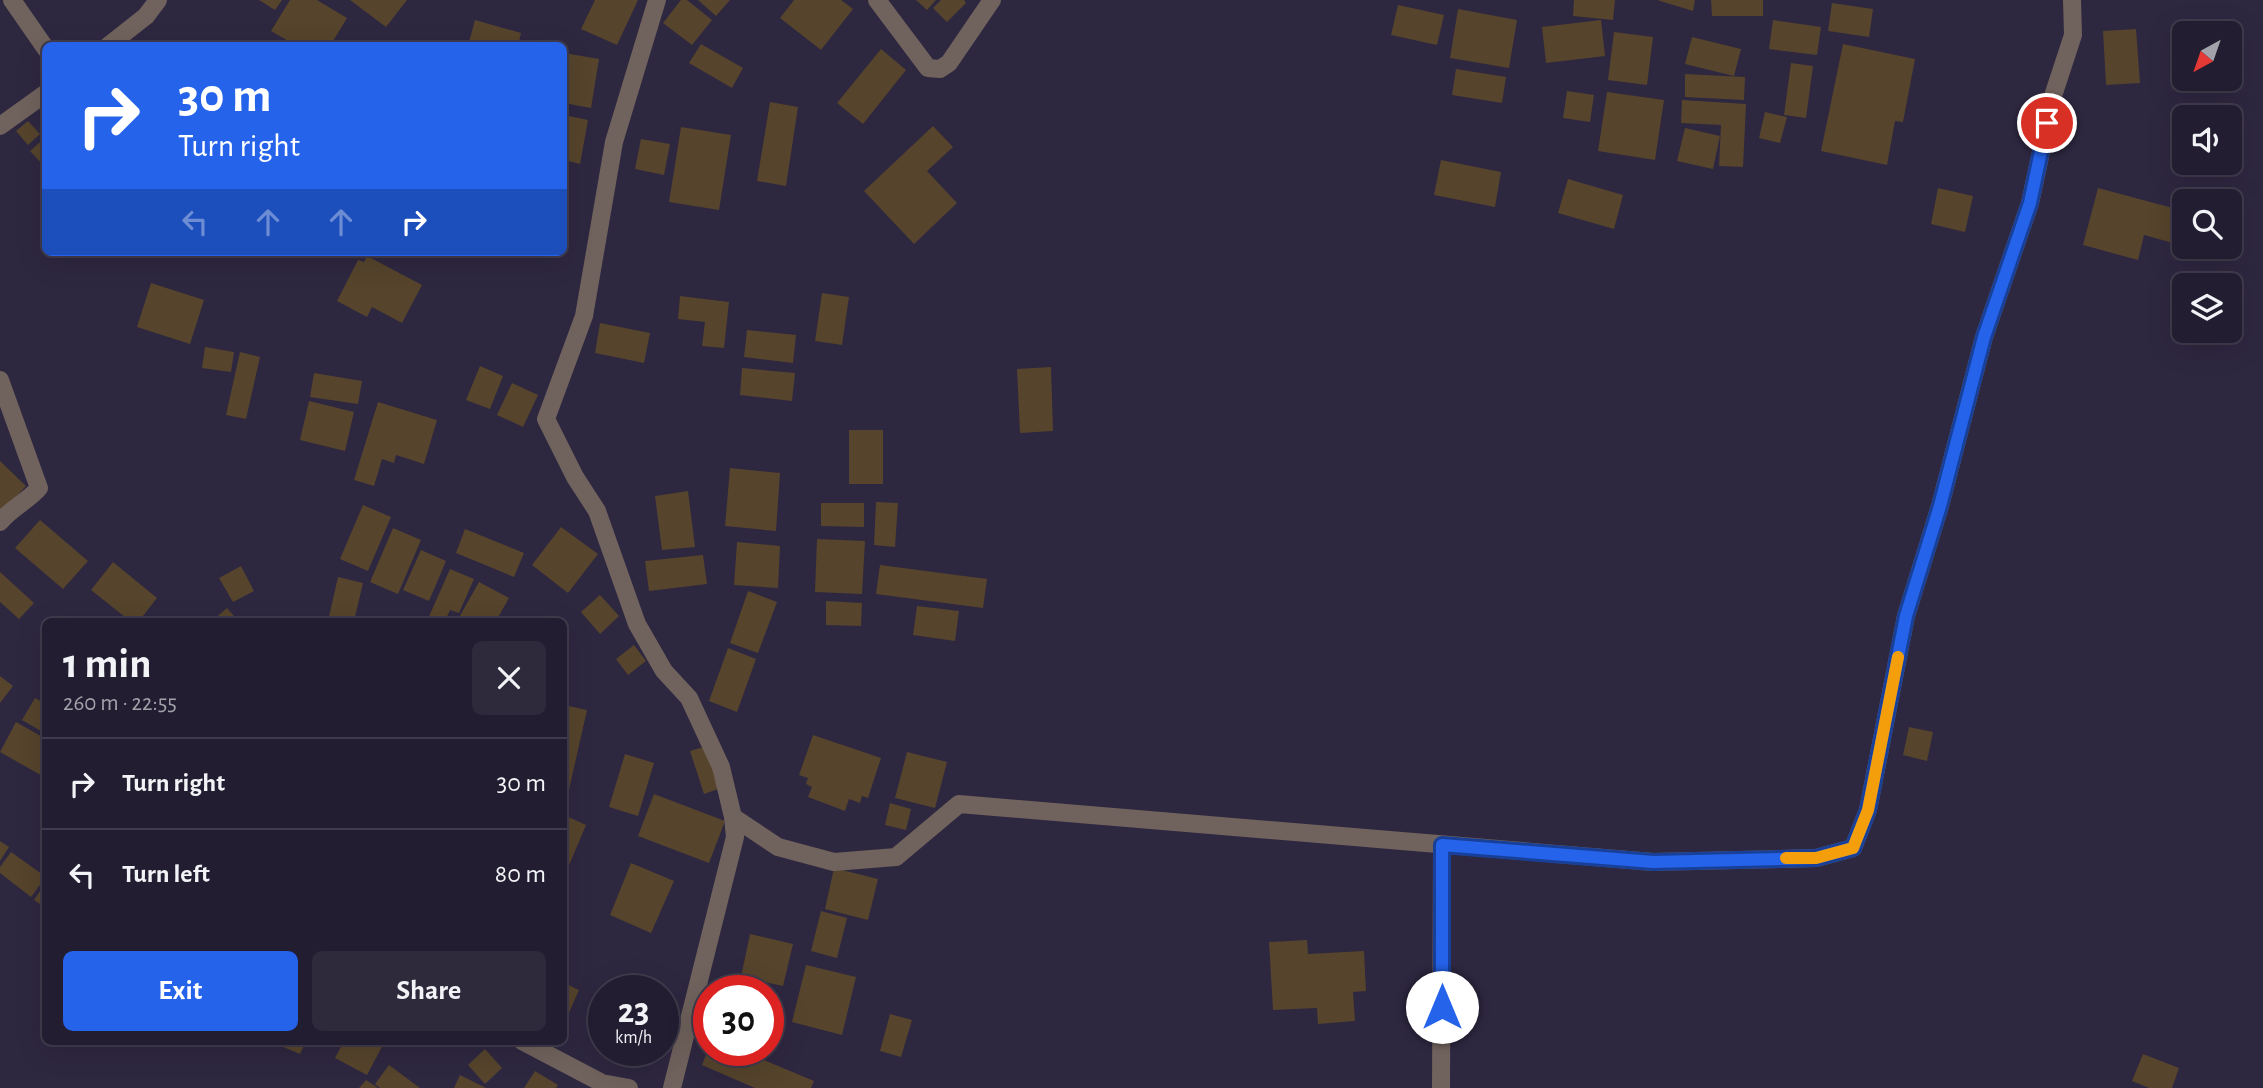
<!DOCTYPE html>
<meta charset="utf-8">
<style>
body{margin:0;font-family:"Alegreya Sans",sans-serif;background:#2e2a3c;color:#f1f3f6;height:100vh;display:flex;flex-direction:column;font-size:26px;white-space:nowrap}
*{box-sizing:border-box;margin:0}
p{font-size:23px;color:#a2a2ab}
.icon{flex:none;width:38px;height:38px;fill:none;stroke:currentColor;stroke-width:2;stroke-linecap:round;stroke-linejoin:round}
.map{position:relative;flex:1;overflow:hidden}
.drawer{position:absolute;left:42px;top:618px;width:525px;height:427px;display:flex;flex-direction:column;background:#221d30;border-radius:10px;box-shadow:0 7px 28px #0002,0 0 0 2px #3f3b4c}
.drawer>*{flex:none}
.guide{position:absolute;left:42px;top:42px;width:525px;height:214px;border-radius:10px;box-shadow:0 7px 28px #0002,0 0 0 2px #3f3b4c;background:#2563eb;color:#fff;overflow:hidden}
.needle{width:46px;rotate:220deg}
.fabs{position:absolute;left:2172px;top:21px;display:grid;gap:14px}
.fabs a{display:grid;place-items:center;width:70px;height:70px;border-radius:10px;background:#221d30;box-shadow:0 7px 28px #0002,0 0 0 2px #3f3b4c;font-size:35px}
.speed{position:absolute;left:588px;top:975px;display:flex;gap:14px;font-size:35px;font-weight:700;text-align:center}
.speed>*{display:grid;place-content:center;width:91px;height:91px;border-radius:50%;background:#221d30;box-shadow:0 7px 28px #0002,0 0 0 2px #3f3b4c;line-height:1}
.speed small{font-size:18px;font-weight:400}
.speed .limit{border:10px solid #d22;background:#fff;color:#111}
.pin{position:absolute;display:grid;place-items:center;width:60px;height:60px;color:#fff;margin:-30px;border:4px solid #fff;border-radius:50%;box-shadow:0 2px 7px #0007}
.me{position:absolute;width:77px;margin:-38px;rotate:0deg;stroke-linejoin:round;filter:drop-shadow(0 0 5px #0008)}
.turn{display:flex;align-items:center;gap:24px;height:147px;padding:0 21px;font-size:32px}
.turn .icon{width:91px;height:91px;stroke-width:2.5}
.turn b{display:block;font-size:49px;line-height:60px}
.lanes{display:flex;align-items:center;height:66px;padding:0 21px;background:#0003;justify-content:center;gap:35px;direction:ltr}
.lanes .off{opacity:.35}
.round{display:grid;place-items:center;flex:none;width:74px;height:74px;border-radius:10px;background:#2e2a3c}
.overview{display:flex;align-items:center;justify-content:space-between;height:119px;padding:0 21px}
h1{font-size:42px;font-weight:700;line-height:52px}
.button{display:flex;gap:14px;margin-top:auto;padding:14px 21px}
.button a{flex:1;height:80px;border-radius:10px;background:#2563eb;color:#fff;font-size:28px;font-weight:700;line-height:80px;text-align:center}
.button a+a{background:#2e2a3c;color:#f1f3f6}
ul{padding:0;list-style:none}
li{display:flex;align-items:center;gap:21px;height:91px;padding:0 21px;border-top:2px solid #3f3b4c}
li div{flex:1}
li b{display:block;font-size:26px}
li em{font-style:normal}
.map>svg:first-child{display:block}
.building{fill:#56442c}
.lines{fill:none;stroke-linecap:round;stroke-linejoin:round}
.minor{stroke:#70625c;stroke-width:18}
.route-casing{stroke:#184099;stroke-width:18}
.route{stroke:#2563eb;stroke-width:12}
.slow{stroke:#f59e0b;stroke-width:12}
</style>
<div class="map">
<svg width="2263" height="1088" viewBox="0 0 2263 1088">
<rect width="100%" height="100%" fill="#2e2740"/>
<path class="building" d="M259 0H282L275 10Z
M290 0H317L347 18 330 46H297L271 31Z
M350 0H407L386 27Z
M595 0H638L617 45 581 29Z
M681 0H687L712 20 692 45 663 23Z
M698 0H730L716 16Z
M794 0H841L853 9 821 50 780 18Z
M916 0H936L927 10Z
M941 0H964L966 3 947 22 933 8Z
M1574 0H1615L1613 20 1573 16Z
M1657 0H1695L1693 11Z
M1711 0H1763V16H1712Z
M1832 3 1873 9 1869 37 1828 31Z
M1398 5 1444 15 1437 45 1391 35Z
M1458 9 1517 20 1509 68 1450 58Z
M475 20 521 33 518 46H468Z
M1601 20 1605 56 1546 63 1542 27Z
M1773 20 1821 27 1817 55 1769 49Z
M2136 29 2140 83 2106 85 2103 31Z
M1614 32 1653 37 1647 85 1608 80Z
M1692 37 1741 49 1734 76 1685 64Z
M701 44 743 68 732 88 689 63Z
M1843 44 1915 59 1903 122 1895 121 1887 165 1821 151Z
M881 49 906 70 863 124 837 103Z
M564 53 599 59 591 108 564 103Z
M1791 63 1813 66 1806 118 1784 115Z
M1456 69 1506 77 1502 103 1452 95Z
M1685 74 1745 77 1744 100 1685 97Z
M1567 91 1594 95 1590 122 1563 118Z
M1607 92 1664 100 1655 160 1598 151Z
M1682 100 1746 104 1743 167 1719 166 1721 125 1681 123Z
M770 102 798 107 786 186 757 181Z
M1765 112 1787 117 1780 143 1759 138Z
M564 115 588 120 580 164 564 160Z
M28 121 40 134 28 145 16 131Z
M933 126 953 147 927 171 957 203 914 244 864 191Z
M681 127 731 135 719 210 669 202Z
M1685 128 1720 136 1713 169 1677 161Z
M46 137V168L30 151Z
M641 139 670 144 664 175 635 169Z
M1441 160 1501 172 1495 207 1434 195Z
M1568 179 1623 195 1614 229 1558 213Z
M1938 188 1973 196 1965 232 1931 224Z
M2098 188 2184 211V246L2144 235 2138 260 2083 245Z
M367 256 422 285 402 323 372 307 367 317 337 301 358 260 364 262Z
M151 283 204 300 190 344 137 327Z
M822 293 849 297 842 345 815 341Z
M680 296 729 302 724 348 702 346 705 322 678 319Z
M600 323 650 333 644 363 595 353Z
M747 330 796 335 793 363 744 357Z
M205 347 234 352 231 372 202 368Z
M240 352 260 357 246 419 226 415Z
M480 366 503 376 490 409 466 400Z
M1051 367 1053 431 1020 433 1017 369Z
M742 368 795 373 792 401 740 395Z
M314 373 362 381 358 404 310 397Z
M512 383 538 395 523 427 497 415Z
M309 401 354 412 345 451 300 440Z
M378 402 437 420 424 464 396 455 394 463 382 459 374 486 354 480Z
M849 430H883V484H849Z
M0 461 26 486 0 514Z
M730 468 780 473 776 531 725 526Z
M688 491 695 547 662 550 655 496Z
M876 502 898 503 895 547 874 545Z
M821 503H864V527L821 526Z
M363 505 391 517 368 571 340 559Z
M40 520 88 561 63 589 15 548Z
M561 527 598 554 568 593 532 565Z
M393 528 421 540 398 594 370 582Z
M465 529 524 553 514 577 456 553Z
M817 539 865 541 862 594 815 592Z
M737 542 780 546 778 588 734 585Z
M421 550 446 561 429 601 403 590Z
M703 555 707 584 649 591 645 561Z
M113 562 157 598 139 621H130L91 590Z
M880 565 987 579 983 608 876 594Z
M241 566 254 591 233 602 219 578Z
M450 569 474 579 459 613 450 610 445 621H427Z
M0 572 34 603 19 619 0 602Z
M338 577 363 583 354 621H328Z
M479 582 509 598 496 621H457Z
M748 591 777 602 758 653 730 643Z
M600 595 619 616 600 634 581 612Z
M826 601 862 603 861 626 826 625Z
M917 606 959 611 955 641 913 635Z
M227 608 238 621H212Z
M634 645 646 661 628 675 616 659Z
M728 648 756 659 737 712 709 701Z
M0 676 13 686 0 703Z
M35 698 46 704V734L22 720Z
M564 705 587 710 568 794 564 793Z
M16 722 46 739V778L0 752Z
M1909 727 1933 732 1927 761 1903 755Z
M813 735 881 758 868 798 862 796 860 803 849 799 845 811 808 797 812 787 806 784 808 778 799 775Z
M707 746 721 788 704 794 690 751Z
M907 752 947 762 935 808 895 798Z
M625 754 654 763 638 816 609 807Z
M654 794 725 821 709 863 638 836Z
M890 803 911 809 906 830 885 825Z
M564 815 586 825 564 877Z
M0 841 9 847 0 861Z
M11 852 46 877 31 897 0 873V867Z
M631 863 674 881 651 933 610 915Z
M834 868 878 879 868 920 825 909Z
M46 882V908L34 900Z
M821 911 847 918 837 958 811 951Z
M750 934 793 944 783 986 741 977Z
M1307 940 1308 954 1364 951 1366 991 1353 992 1355 1021 1318 1024 1317 1008 1273 1010 1269 942Z
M806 965 856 977 842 1035 792 1022Z
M564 983 579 990 564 1024Z
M890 1014 912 1020 901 1057 880 1051Z
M269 1041H306L300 1054Z
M344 1041H385L367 1075 335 1058Z
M485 1049 502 1068 485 1084 468 1065Z
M708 1050H740L814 1081 811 1088H755L702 1065Z
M2143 1054 2179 1068 2172 1088H2149L2132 1081Z
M389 1065 420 1088H380L375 1084Z
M535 1071 558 1085 556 1088H524Z
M460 1075 486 1088H454Z
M366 1080 378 1088H359Z"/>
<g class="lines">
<path class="minor" d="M12 0 46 49
M657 0 614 142 584 316 546 419 575 477 597 511 637 624 664 671 689 698 721 767 733 817 735 837 672 1088
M877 0 928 68 940 69 949 63 992 0
M108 46 146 16 158 0
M0 126 46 93
M0 380 39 488C28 501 11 508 0 522
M733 817 778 847 834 862 896 857 959 804 1653 862 1816 858 1853 848 1868 810 1906 616 1940 506 1984 337 2030 203 2053 96 2073 35 2072 0
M522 1041 602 1083 629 1088
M1441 1088 1442 845"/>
</g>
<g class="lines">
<defs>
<path id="route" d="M1442 1007V845L1653 862 1816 858 1853 848 1868 810 1906 616 1940 506 1984 337 2030 203 2047 123"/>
</defs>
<use href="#route" class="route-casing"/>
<use href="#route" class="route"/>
<path class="slow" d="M1786 858H1816L1853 848 1868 810 1898 657"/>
</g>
</svg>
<div class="fabs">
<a><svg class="needle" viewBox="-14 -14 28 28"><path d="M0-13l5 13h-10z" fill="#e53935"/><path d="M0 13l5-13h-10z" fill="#a2a2ab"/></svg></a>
<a><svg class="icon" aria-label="sound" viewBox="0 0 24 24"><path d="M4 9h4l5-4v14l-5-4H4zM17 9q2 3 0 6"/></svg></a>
<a><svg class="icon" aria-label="search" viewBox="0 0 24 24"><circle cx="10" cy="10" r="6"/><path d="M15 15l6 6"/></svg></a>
<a><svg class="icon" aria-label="layers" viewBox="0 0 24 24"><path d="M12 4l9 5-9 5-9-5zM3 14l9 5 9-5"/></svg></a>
</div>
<div class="speed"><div>23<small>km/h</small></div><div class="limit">30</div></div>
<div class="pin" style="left:2047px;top:123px;background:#d93025"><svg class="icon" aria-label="arrive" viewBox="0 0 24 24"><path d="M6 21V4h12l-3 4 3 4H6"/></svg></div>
<svg class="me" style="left:1442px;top:1007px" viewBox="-20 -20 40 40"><circle r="19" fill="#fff"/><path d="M0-13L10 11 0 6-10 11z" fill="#2563eb"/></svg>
<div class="guide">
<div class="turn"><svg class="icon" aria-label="right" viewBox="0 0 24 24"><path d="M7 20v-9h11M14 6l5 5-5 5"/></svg><div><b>30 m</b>Turn right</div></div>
<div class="lanes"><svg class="icon off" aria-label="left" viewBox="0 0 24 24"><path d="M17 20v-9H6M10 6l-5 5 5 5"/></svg><svg class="icon off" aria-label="ahead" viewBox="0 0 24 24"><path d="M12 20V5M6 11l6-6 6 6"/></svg><svg class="icon off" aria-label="ahead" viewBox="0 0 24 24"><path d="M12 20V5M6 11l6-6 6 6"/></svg><svg class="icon" aria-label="right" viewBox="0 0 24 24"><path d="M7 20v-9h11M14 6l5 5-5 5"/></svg></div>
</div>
<section class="drawer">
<div class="overview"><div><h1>1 min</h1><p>260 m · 22:55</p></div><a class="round"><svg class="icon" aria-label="close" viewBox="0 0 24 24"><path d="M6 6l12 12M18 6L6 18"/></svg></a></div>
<ul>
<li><svg class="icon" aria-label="right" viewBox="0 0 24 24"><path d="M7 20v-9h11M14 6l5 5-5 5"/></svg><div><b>Turn right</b></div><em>30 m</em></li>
<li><svg class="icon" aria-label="left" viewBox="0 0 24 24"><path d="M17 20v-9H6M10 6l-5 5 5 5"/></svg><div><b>Turn left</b></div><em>80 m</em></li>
</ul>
<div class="button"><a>Exit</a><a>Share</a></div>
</section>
</div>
